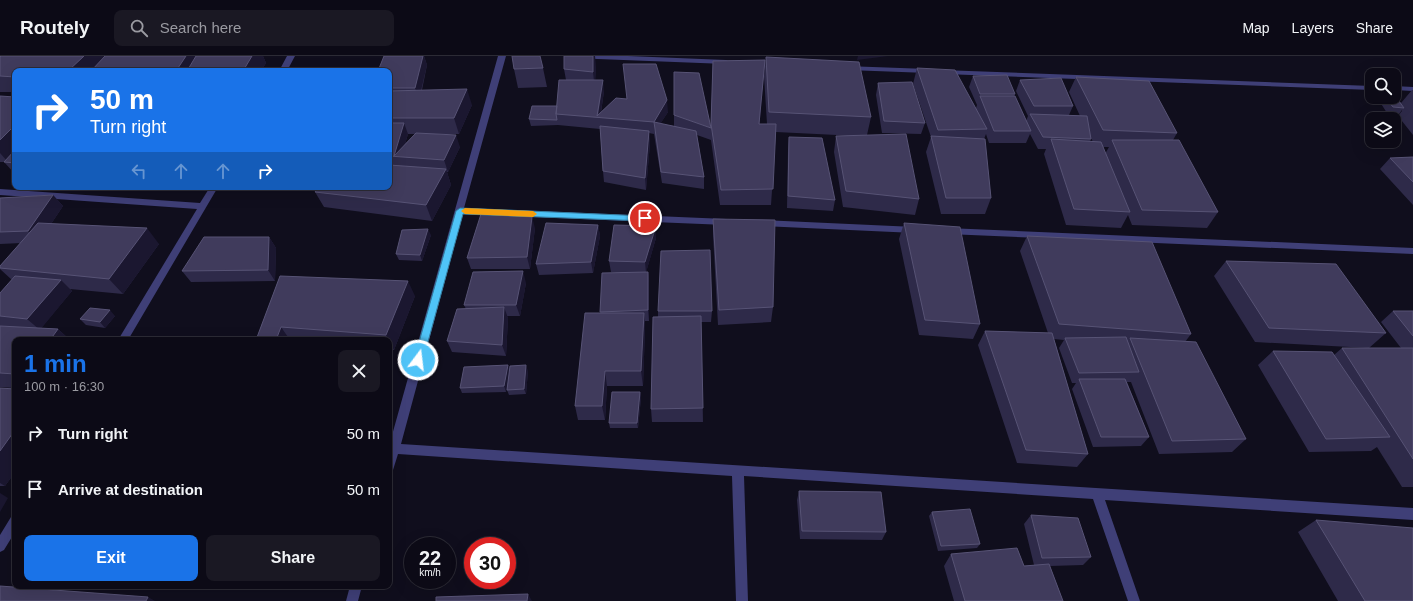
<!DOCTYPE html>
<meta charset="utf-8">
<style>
body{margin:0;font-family:Helvetica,sans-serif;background:#1a1823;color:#f1f3f6;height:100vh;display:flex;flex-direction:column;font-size:15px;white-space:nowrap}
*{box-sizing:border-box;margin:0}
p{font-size:13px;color:#9a9aa1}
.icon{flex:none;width:22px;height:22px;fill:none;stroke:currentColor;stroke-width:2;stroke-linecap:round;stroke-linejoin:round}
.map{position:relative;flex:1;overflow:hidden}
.side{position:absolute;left:12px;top:281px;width:380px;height:252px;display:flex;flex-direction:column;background:#0c0a16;border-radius:8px;box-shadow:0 4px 16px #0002,0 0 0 1px #2c2b35}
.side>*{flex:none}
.hud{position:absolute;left:12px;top:12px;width:380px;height:122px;border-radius:8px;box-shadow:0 4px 16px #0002,0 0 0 1px #2c2b35;background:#1a73e8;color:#fff;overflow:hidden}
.fabs{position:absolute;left:1365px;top:12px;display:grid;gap:8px}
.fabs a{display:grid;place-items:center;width:36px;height:36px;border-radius:8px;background:#0c0a16;box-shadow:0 4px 16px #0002,0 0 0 1px #2c2b35;font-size:20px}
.speed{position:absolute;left:404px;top:481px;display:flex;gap:8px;font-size:20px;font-weight:700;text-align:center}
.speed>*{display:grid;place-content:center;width:52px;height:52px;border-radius:50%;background:#0c0a16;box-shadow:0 4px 16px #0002,0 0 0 1px #2c2b35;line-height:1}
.speed small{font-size:10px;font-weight:400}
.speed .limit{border:6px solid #d22;background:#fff;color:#111}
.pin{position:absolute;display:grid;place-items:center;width:34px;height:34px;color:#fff;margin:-17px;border:2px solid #fff;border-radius:50%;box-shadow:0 1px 4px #0007}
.me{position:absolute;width:44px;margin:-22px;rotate:15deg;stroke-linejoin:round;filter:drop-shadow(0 0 3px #0008)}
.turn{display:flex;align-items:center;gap:14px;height:84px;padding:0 12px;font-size:18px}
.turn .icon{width:52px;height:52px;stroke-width:2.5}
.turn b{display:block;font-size:28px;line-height:34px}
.lanes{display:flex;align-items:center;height:38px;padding:0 12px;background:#0003;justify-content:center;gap:20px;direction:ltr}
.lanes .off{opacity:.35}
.round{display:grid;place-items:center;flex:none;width:42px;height:42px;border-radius:8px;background:#1a1823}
.headline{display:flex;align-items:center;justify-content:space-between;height:68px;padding:0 12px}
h1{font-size:24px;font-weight:700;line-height:30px;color:#1a73e8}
.cta{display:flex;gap:8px;margin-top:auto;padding:8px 12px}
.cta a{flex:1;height:46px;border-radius:8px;background:#1a73e8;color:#fff;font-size:16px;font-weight:700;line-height:46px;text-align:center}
.cta a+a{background:#1a1823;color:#f1f3f6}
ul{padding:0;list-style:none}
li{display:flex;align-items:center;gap:12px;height:56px;padding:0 12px}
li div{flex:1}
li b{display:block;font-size:15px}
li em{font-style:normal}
header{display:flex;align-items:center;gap:24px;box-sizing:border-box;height:56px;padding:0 20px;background:#0c0a16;border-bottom:1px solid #2c2b35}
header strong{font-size:19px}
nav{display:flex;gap:22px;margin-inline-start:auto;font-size:14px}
.search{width:280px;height:36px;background:#1a1823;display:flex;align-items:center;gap:10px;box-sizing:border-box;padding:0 14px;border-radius:8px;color:#9a9aa1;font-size:15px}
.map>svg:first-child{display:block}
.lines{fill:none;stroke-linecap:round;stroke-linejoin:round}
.minor{fill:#3f3f77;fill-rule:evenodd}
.wall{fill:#2e2a49;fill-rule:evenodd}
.shaded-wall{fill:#1b1730}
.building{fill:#403b5c;stroke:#575375}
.route{fill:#4fc3f7;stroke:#337fa1}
.slow{fill:#f59e0b}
</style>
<header>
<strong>Routely</strong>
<div class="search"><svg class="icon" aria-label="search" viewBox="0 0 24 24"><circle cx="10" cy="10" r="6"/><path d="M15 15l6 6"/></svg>Search here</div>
<nav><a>Map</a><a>Layers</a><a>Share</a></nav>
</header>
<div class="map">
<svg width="1413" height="545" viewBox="0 0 1413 545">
<rect width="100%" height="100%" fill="#100e1d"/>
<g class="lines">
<path class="minor" d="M287 0H295L287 15H279Z
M498 0H506L464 152 726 163 730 166 726 169 463 158 401 388 1413 452V464L1105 444 1140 545H1128L1093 443 744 420 748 545H736L732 420 398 398 393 414 389 415V390Z
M568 0H628L726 4 730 6 726 8 572 2Z
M845 10 928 13 932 15 928 17 848 14H845Z
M941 14 1372 30V34L944 18H941Z
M1394 30 1413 31V35L1394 34Z
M210 131H218L128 284H118L197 153 0 139V133L200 147Z
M762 164 915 171 919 174 915 177 762 170 758 167Z
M947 172 1413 192V198L947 178 942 175Z
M15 459V476L4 494 0 496V479L11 461Z
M350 530H362L358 545H346Z"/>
</g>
<path class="wall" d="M0 0H263L266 7 261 15H15V36H0Z
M384 0H424L427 9 422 34 472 49 459 78H436L460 91 448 116H447L451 129 432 165 324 151 315 136 389 131V15ZM408 78H415L405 88Z
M766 1 871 61 867 79 919 143 915 159 843 151 834 96 836 80H857L776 76 771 149H720L711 84 697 79 704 121V133L662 127 654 78 649 77 650 87 646 134 604 126 603 115 600 73 558 69 531 70 529 63 557 50 566 24 564 13 596 10 595 24 604 35 601 57 668 56 660 68 674 70V59L711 72 713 5 765 4 759 68H767L764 20Z
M543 12 547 31 518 32 514 13Z
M917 12 976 52 977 49 969 31 973 20 1015 38 1014 40 1026 65 1028 60 1016 35 1020 24 1073 50 1069 59 1080 60 1069 36 1076 21 1177 77 1173 84 1218 156 1207 172 1132 169 1128 159 1121 172 1066 169 1044 98 1046 93H1038L1030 78 1026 87H989L986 78 984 83 991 142 985 158H941L926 96 931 81 913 28ZM1091 82 1093 86H1090ZM1102 91H1109L1105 98Z
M878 27 925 67 921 78 882 77 876 39Z
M1412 34H1413V79L1398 60 1402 55V54L1399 58 1387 57 1380 46 1384 41H1394L1401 47Z
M0 40 15 41V118L4 106H0Z
M789 81 835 144 833 155 787 152 788 93Z
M1413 101V149L1380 113 1390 102Z
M53 139 63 150 51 168 159 188 123 238 70 233 72 235 41 272 58 273 70 284H15V332L0 331V237L12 224 0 213V210L21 187 0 188V142Z
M713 163 773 251 771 266 718 269 713 179Z
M904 167 980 268 973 283 919 279 899 183Z
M598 169 600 180 593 217 539 219 536 208Z
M535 172 530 213H471L467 202Z
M431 179 422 205 399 204 396 198Z
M1027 180 1191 278 1185 286 1246 383 1232 396 1159 398 1131 326H1127L1149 381 1141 390 1093 391 1072 333 1076 327H1072L1059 292 1064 284 1054 283 1088 398 1077 411 1017 407 978 289 985 275 1048 277 1020 195Z
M269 181 276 192 275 225 191 226 182 215Z
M656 182 646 216H648L649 227V265H645V272L643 330H607L605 364H578L575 350 601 257 600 256 625 217 611 216 609 205Z
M1226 205 1386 277 1369 292 1255 286 1214 220Z
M280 220 415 240 394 294H389V284H256Z
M526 227 520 260H507L508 262 506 300 452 296 447 285 466 253 464 249Z
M658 255H712L711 266H701L703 366H652L651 353 658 261Z
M1393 255H1413V431H1402L1377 391 1371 395 1309 396 1258 309 1273 295 1334 299 1342 292H1401L1381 266Z
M115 260 105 272 86 269 80 263Z
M509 314 528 315 526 338 509 339 507 334 508 323 506 336 462 337 460 332Z
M0 332 15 333V416L5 430H0Z
M640 336 641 342 638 372H610L609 367Z
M799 435 886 476 882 484 800 483 797 444Z
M932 456 980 488 977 492 938 495 929 460Z
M1031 459 1091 501 1083 509 1050 510 1063 545H954L944 510 951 498 1024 510 1034 509 1024 468Z
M1316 464 1413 545H1338L1298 476Z"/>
<path class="shaded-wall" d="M84 0H111L96 15H68Z
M186 0H205L196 15H176Z
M252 0H263L266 7 261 15H243Z
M423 0H424L427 9 419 43 415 32Z
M593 0H595L596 10 595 35 593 16Z
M858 0H888L857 4Z
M765 4 764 20 758 84 759 68Z
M603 24 604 35 600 62 598 61Z
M467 33 472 49 459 78 454 62Z
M667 44 668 56 655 76 654 66Z
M404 67 408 78 401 101 394 100Z
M15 69V99L8 106 0 97V84Z
M649 75 650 87 646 134 645 122Z
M456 79 460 91 448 116 444 104Z
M446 113 451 129 432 165 426 149Z
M53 139 63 150 39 186 28 175Z
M532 161 535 172 530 213 527 201Z
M598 169 600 180 593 217 591 206Z
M656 170V182L646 217 645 206Z
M147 172 159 188 123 238 109 223Z
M428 173 431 179 422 205 420 199Z
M269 181 276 192 275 225 268 214Z
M523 215 526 227 520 260 516 249Z
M648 216 649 227V265L648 254Z
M61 224 72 235 40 274 27 263Z
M408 225 415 240 394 294 386 279Z
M504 251 508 262 506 300 502 289Z
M110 254 115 260 105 272 100 266Z
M644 257 645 272 643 330 641 315Z
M281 271 290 284H276Z
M58 273 70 284H50Z
M508 309 510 315 506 336 504 330Z
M526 309 528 315 526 338 524 333Z
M605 315 607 330 605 364 602 350Z
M640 336 641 342 638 372 637 367Z
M15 374V416L5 430 0 427V395Z
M0 437 8 442 0 456Z
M528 538 532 545H527Z
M148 541 155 545H146Z"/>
<path class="building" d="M1 0H84L68 15H15V21L0 20V1Z
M105 0H186L176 15H91Z
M196 0H252L243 15H187Z
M384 0H423L415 32H389V15H378Z
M512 0H540L543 12 514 13Z
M564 0H593V16L564 13Z
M766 1 859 6 871 61 769 56Z
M765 4 759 68H776L773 133 721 134 711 68 713 5Z
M623 8H656L667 44 654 66 556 58 559 24H603L597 60 616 42 627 43Z
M917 12 955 14 987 73 938 74Z
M674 16 699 17 711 72 674 59Z
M1007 19 1015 38H980L973 20Z
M1076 21 1149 25 1177 77 1103 74Z
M1061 22 1073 50H1034L1020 24Z
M912 26 925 67 884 65 878 27Z
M467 33 454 62H389V35Z
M0 40 15 41V69L0 84Z
M980 40H1015L1031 75H994Z
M1385 41H1396L1404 52 1393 51Z
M532 50H557L556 58 557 64 529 63Z
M1030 58 1087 60 1091 83 1043 81Z
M654 66 696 75 704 121 661 116Z
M389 67H404L394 100 416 77 456 79 444 104 389 100Z
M600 70 649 75 645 122 603 115Z
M906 78 919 143 846 135 836 80Z
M931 80 985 83 991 142H946Z
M789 81 822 82 835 144 788 140Z
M1051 83 1101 86 1130 156 1074 153Z
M1112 84H1179L1218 156 1142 154Z
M15 94V107L4 106Z
M1413 101V126L1390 102Z
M389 109 446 113 426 149 315 136 319 131H389Z
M53 139 28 175 0 176V142Z
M481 158 532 161 527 201 467 202Z
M713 163 775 164 773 251 719 254Z
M38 167 147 172 109 223 0 212V210Z
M546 167 598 169 591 206 536 208Z
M904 167 960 171 980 268 925 264Z
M614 169 656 170 645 206 609 205Z
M428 173 420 199 396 198 402 174Z
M1027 180 1152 186 1191 278 1059 268Z
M204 181H269L268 214 182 215Z
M710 194 712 255H658L661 195Z
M1226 205 1336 208 1386 277 1269 272Z
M523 215 516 249H464L473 216Z
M648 216V254L600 256 602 217Z
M15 220 61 224 27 263 0 260V237Z
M280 220 408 225 386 279 281 271 276 284H256Z
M504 251 502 289 447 285 457 253Z
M90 252 110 254 100 266 80 263Z
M1393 255H1413V280Z
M585 257H644L641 315H605L602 350H575Z
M701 260 703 352 651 353 653 261Z
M0 270 58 273 50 284H15V318L0 317Z
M985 275 1052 277 1088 398 1026 394Z
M1126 281 1139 316 1079 317 1065 282Z
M1130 282 1196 286 1246 383 1172 385Z
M1342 292H1413V403Z
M1273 295 1332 296 1390 381 1326 383Z
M508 309 504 330 460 332 464 311Z
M526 309 524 333 507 334 510 310Z
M1079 323H1125L1149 381H1101Z
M0 332 15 333V374L0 395Z
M612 336H640L637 367H609Z
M799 435 881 436 886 476 802 475Z
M970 453 980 488 941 490 932 456Z
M1031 459 1078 462 1091 501 1042 502Z
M1316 464 1413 472V545H1365Z
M1017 492 1024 510 1049 508 1063 545H965L951 498Z
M0 530 148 541 146 545H0Z
M528 538 527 545H436V541Z"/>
<path class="route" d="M460 152 645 160 649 162 645 165 463 158 423 304 422 306H415L414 304 456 155Z"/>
<path class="slow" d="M465 152 533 155 537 158 533 161 465 158 461 155Z"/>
</svg>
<div class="fabs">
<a><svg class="icon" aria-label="search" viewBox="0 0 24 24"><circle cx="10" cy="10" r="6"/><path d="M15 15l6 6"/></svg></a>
<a><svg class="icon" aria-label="layers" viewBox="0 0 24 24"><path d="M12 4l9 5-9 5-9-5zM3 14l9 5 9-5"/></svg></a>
</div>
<div class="speed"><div>22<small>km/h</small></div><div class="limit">30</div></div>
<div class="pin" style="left:645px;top:162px;background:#d93025"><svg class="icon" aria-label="arrive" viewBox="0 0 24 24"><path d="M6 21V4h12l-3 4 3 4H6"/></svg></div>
<svg class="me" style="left:418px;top:304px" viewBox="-20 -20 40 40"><circle r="17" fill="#4fc3f7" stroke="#fff" stroke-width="3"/><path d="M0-11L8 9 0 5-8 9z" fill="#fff"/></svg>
<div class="hud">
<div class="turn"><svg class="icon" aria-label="right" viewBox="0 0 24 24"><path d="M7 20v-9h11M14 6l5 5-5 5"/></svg><div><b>50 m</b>Turn right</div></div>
<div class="lanes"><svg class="icon off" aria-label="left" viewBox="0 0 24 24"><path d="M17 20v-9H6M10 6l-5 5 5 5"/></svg><svg class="icon off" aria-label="ahead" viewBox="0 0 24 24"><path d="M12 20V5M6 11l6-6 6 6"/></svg><svg class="icon off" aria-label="ahead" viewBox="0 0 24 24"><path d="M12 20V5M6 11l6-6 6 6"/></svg><svg class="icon" aria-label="right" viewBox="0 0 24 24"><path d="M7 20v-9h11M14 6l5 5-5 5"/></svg></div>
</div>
<section class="side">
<div class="headline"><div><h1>1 min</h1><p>100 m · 16:30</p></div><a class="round"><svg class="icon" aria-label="close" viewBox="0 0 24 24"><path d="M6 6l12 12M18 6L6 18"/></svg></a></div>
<ul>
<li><svg class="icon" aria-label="right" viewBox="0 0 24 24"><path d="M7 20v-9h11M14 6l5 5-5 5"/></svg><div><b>Turn right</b></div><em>50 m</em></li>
<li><svg class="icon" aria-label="arrive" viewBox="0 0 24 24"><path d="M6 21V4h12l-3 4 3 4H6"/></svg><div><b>Arrive at destination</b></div><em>50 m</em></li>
</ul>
<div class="cta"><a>Exit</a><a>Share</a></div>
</section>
</div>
